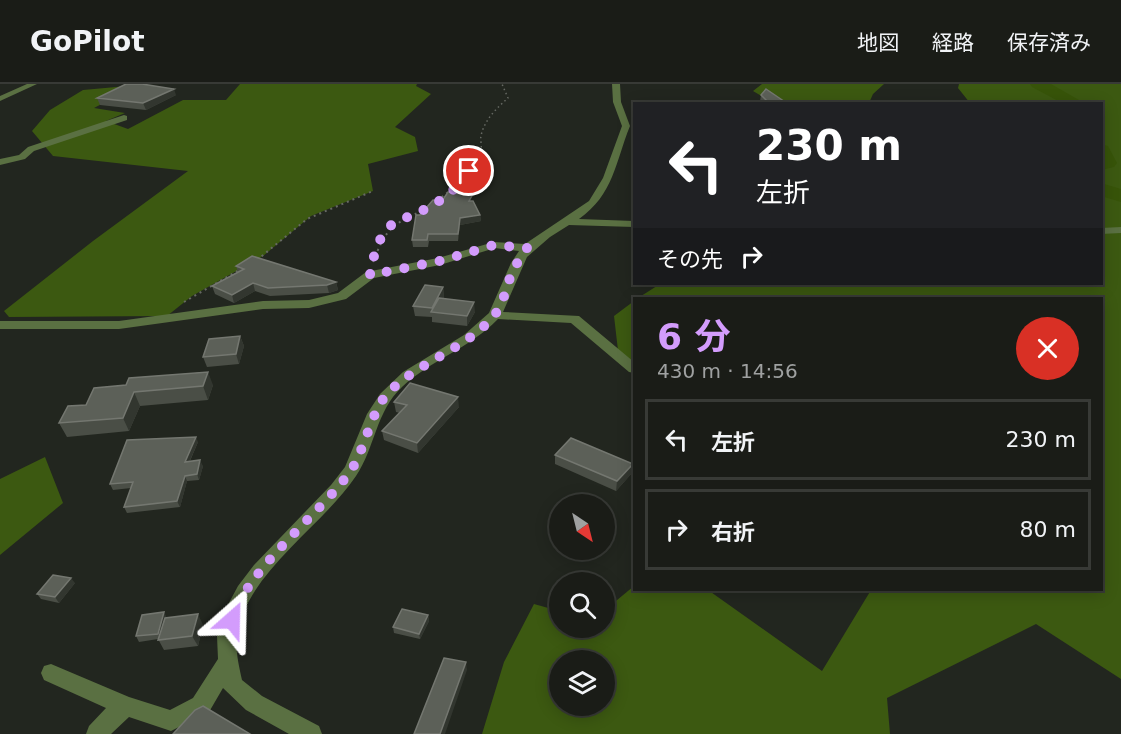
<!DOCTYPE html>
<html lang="ja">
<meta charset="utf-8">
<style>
body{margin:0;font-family:"DejaVu Sans","Noto Sans JP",sans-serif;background:#232520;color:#f1f3f6;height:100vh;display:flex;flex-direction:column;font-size:22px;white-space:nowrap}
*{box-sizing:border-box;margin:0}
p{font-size:20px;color:#9fa1a1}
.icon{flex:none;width:33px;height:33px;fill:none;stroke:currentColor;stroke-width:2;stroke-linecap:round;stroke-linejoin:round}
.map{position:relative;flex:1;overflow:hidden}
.sheet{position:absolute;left:633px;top:213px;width:470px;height:294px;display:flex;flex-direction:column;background:#1a1c17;border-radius:0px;box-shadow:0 3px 15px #0003,0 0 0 2px #383a36}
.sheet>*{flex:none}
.guide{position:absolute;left:633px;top:18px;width:470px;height:183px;border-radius:0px;box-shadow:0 3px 15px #0003,0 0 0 2px #383a36;background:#202124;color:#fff;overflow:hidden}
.needle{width:39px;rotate:145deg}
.buttons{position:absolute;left:549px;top:410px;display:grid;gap:12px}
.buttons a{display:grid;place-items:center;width:66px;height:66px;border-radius:50%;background:#1a1c17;box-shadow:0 3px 15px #0003,0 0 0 2px #383a36;font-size:30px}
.pin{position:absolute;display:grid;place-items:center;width:51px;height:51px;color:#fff;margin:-26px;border:3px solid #fff;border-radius:50%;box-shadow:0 2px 6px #0007}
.me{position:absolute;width:66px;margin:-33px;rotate:25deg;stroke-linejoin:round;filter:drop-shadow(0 0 4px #0008)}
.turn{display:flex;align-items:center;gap:21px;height:126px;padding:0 24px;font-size:27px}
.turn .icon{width:78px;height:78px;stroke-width:2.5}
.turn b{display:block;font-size:42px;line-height:51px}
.then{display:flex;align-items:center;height:57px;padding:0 24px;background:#0003;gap:12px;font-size:22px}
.round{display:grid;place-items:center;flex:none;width:63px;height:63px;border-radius:32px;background:#232520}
.head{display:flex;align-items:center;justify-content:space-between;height:102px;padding:0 24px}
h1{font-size:36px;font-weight:700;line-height:45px;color:#d39cfc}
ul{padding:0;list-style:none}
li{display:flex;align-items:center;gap:18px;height:81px;margin:0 12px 9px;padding:0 12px;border:3px solid #383a36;border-radius:0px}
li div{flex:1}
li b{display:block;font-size:22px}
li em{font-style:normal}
header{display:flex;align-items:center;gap:36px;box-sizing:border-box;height:84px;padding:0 30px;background:#1a1c17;border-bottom:2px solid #383a36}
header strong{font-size:28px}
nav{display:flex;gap:33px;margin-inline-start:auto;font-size:21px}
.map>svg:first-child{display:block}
.forest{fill:#3c5911;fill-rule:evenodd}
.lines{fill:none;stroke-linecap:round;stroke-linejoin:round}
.river{fill:#375409;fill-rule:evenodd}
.path-far1{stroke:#666963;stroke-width:1.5;stroke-dasharray:1.5 3;stroke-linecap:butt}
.path{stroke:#666963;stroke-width:2;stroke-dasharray:2 4;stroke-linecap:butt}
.minor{fill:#5a7042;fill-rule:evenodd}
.wall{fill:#4a4e46}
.shaded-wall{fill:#32362f}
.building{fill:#5c6058;stroke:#747770;stroke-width:1.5}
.route{stroke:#d39cfc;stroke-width:10;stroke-dasharray:0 18}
</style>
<header>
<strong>GoPilot</strong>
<nav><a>地図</a><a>経路</a><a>保存済み</a></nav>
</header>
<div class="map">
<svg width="1121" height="650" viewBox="0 0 1121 650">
<rect width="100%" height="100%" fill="#22261f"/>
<path class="forest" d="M240 0H417L416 2 431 10 395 43 415 53 418 67 368 80 373 107 311 132 263 172 192 212 167 232 9 233 4 227 93 157 188 87 53 72 32 47 50 26 83 6 138 1 94 24 125 29 106 37 128 45 183 16H226Z
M762 0H884L873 10 869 19H773L753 7Z
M959 0H1121V595L1036 540 887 614 890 650H482L504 578 534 520 559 527 560 543H604L605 526 634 502V506H708L822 587 871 506H1101V214H638L660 200H1101V20L970 19 958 4ZM560 576H604V621H560Z
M634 217V279L619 275 614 232Z
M45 373 63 419 0 471V395Z"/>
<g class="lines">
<path class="river" d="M1030 0H1051L1086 20H1064L1032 3Z
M1101 60 1108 62 1117 79 1114 83 1101 86Z
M1101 99 1121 105V118L1101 112Z"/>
<path class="path-far1" d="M450 106C463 96 477 82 481 66 482 61 480 56 481 52 484 36 497 24 508 14L502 0"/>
<path class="path" d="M437 117 452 105
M257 176 307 135 373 107
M373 178C387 142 392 141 426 125
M184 218 241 185"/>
<path class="minor" d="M27 0H37L0 17V12Z
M612 0H620L621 18 630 42C615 79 614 110 579 135L634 137V143L569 141 550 153 527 173 503 228 579 232 634 278V289L629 288 571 239 498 235C470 264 431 276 402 303 376 327 375 364 356 392 322 443 247 488 237 551 235 566 239 582 242 596L262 612 319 642 322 650H289L246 626 223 604 209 628 171 647 129 633 111 650H86L89 642 106 624 44 596 41 589 44 582 51 580 129 613 170 626 193 614 218 575 217 552 223 530 238 502 254 481 331 401 345 383 367 330 380 310 403 288 464 251 489 229 511 179 519 167 495 164 440 181 374 194 346 215 309 224 263 225 119 245H0V237H119L263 217 309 216 338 209 366 188 438 174 494 158 525 160 589 117 603 94 622 42 613 18Z
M124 31 127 32V36L34 67 25 75 0 81V75L19 71 28 63Z
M1121 143V149L1101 150V144Z"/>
</g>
<path class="wall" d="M176 11 146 26 100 21 97 14Z
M761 11 788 20H763L760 17Z
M473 117 480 131 481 137 460 141 458 157H429L428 163H413L412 156 420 131Z
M236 182 336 198 338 206 329 209 270 212 255 207 234 219 215 210 212 202 238 188Z
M443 203 444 213 443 215 475 228 467 242 432 238V233L415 232 413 222Z
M240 252 244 262 239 280 207 283 203 273Z
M126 301H213L208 316 140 322 129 347 67 353 59 339 86 321Z
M394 318 459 323 418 369 384 356 382 347 400 329 396 328Z
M198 358 190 377 203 382 199 396 187 397 180 423 127 429 124 423 131 404 113 406 110 400Z
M555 371 633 380 632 389 616 407 555 380Z
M75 499 59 519 41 515 37 510Z
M428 531 429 537 420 555 394 549 393 543Z
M167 533 203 541 198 562 164 566 158 555 139 558 136 552Z"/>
<path class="shaded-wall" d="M174 5 176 11 146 26 143 19Z
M480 131 481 137 460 141 458 157V150L460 134Z
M336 198 338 206 329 209 327 201Z
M253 199 255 207 234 219 232 211Z
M443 203 444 213 436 228H433L432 224Z
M474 218 475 228 467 242V232Z
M240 252 244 262 239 280 236 270Z
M208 288 213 301 208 316 203 302Z
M134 308 140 322 129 347 123 334Z
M458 313 459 323 418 369 417 359Z
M196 353 198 358 187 383 185 378Z
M200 376 203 382 199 396 197 390Z
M633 380 632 389 616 407 617 397Z
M185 392 187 397 180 423 177 417Z
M71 494 75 499 59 519 55 513Z
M164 528 167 534 161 555 158 550Z
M198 530 203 541 198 562 192 552Z
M428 531 429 537 420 555 419 550Z
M466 578 467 586 445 650H440Z"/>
<path class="building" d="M126 0H142L174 5 143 19 97 14Z
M766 5 788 20H770L761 11Z
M448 108 473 110 469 117H473L480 131 460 134 458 150H428L427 156H412L416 131H420L433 116 442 117Z
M252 172 336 198 327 201 268 204 253 199 232 211 212 202 244 185 236 182Z
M425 201 443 203 432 224 413 222Z
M439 214 474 218 467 232 431 228Z
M240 252 236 270 203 273 209 255Z
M208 288 203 302 134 308 123 334 59 339 68 322 86 321 94 304 126 301 129 294Z
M410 299 458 313 417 359 382 347 407 321 394 318Z
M196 353 185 378 200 376 197 390 185 392 177 417 124 423 133 398 110 400 127 356Z
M571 354 633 380 617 397 555 371Z
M53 491 71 494 55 513 37 510Z
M402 525 428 531 419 550 393 543Z
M164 528 158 550 136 552 142 531Z
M198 530 192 552 158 556 165 534Z
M444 574 466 578 440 650H414Z
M203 622 250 650H173L195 626Z"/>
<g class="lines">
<path class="route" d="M232 536C247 485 317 433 350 388 364 368 371 328 387 310 418 278 464 266 493 233 503 221 506 205 511 191 514 182 522 173 527 164L494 161 440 177 370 191C372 177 378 153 389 143 397 136 409 133 419 128 438 120 458 105 469 87"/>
</g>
</svg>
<div class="buttons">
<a><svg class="needle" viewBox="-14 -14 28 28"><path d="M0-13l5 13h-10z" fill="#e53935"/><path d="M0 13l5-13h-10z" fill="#9fa1a1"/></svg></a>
<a><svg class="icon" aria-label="search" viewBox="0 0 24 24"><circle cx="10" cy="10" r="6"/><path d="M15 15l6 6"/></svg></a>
<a><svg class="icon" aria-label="layers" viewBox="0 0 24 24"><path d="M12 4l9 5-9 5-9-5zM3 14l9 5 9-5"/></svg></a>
</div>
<div class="pin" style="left:469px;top:87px;background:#d93025"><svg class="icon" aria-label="arrive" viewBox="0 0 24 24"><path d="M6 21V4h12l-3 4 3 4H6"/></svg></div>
<svg class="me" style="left:232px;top:536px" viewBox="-20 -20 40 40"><path d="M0-17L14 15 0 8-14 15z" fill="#d39cfc" stroke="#fff" stroke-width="4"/></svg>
<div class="guide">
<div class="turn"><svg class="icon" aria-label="left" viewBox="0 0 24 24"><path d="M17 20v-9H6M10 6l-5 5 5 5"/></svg><div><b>230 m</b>左折</div></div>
<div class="then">その先<svg class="icon" aria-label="right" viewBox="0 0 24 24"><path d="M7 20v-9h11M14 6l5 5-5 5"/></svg></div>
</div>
<section class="sheet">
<div class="head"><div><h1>6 分</h1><p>430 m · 14:56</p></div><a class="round" style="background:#d93025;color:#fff"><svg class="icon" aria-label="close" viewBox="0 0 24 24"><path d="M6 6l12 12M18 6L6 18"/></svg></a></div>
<ul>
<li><svg class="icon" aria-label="left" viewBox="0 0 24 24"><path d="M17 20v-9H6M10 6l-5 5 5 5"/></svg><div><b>左折</b></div><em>230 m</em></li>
<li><svg class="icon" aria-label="right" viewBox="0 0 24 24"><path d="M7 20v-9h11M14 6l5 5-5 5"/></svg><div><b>右折</b></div><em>80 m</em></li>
</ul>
</section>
</div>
